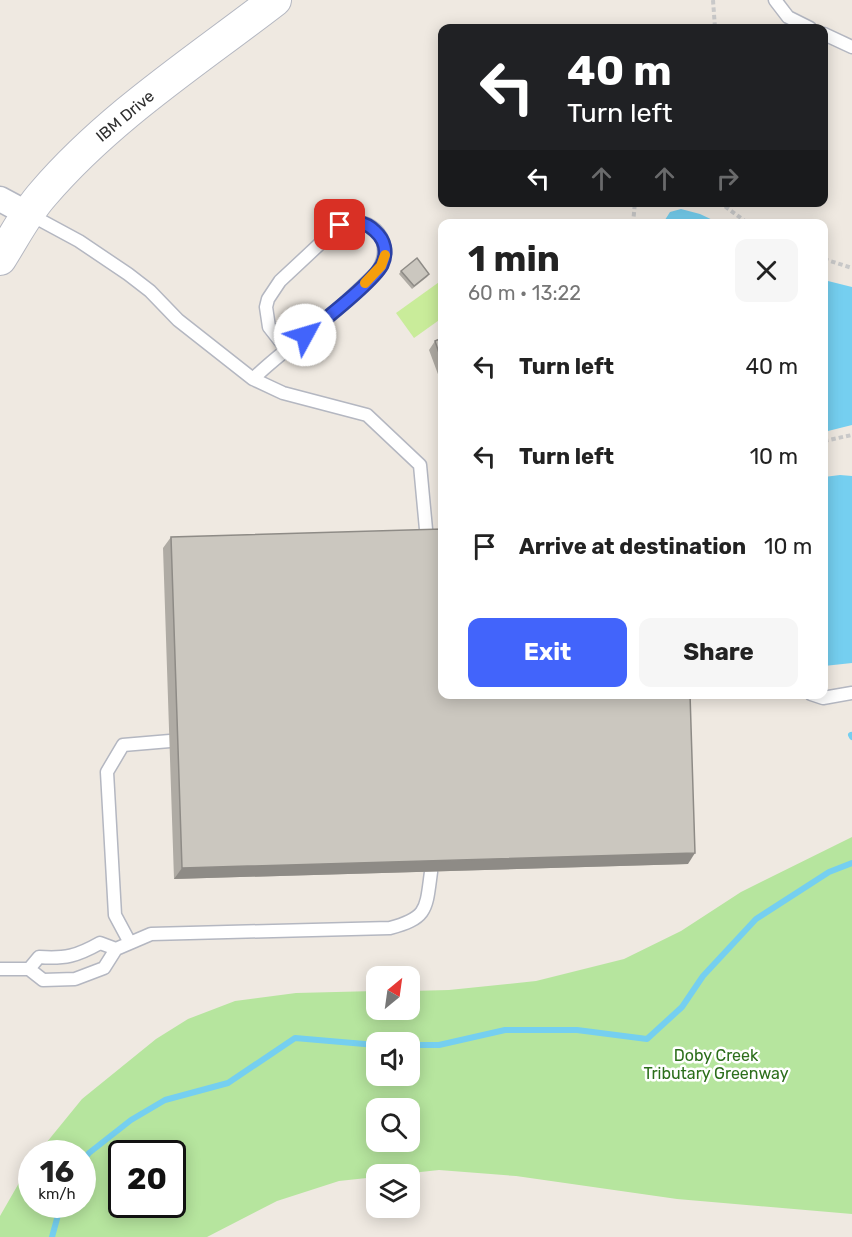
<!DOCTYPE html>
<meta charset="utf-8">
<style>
body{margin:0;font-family:Rubik,sans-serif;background:#f6f6f6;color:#222;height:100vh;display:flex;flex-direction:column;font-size:22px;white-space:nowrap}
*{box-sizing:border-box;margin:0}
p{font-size:20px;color:#767676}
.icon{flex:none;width:33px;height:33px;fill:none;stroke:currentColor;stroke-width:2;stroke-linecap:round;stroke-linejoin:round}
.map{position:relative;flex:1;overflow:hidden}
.sheet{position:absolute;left:438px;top:219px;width:390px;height:480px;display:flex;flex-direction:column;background:#fff;border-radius:12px;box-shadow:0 3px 15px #0003}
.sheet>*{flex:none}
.guide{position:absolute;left:438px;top:24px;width:390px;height:183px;border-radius:12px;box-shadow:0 3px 15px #0003;background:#202124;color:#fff;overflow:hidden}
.needle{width:39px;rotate:29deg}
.controls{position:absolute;left:366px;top:966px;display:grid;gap:12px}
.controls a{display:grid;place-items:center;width:54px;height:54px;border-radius:12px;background:#fff;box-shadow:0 3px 15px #0003;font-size:30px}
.speed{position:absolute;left:18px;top:1140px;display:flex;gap:12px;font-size:30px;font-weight:700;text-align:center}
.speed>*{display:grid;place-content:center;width:78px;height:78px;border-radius:50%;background:#fff;box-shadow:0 3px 15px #0003;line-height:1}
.speed small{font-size:15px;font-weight:400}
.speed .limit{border:3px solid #111;border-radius:9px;background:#fff;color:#111}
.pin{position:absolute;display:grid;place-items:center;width:51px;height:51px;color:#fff;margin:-26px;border-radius:12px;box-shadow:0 3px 9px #0006}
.me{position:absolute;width:66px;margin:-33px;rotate:51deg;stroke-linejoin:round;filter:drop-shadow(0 0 4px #0008)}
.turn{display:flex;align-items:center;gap:21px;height:126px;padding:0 30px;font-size:27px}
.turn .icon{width:78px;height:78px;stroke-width:2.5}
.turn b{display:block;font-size:42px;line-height:51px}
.lanes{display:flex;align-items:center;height:57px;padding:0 30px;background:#0003;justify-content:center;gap:30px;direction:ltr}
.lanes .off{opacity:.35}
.round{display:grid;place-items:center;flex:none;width:63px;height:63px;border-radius:12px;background:#f6f6f6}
.headline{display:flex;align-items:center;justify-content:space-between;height:102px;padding:0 30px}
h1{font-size:36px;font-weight:700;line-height:45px}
.cta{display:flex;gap:12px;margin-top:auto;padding:12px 30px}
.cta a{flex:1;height:69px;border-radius:12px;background:#4264fb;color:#fff;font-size:24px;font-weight:700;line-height:69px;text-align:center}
.cta a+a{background:#f6f6f6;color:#222}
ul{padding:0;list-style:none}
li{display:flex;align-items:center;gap:18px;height:90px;padding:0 30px}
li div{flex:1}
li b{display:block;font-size:22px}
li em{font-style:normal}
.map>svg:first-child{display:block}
.green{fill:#b6e59e;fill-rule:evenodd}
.pitch{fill:#c9ec9a}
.water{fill:#75cff0}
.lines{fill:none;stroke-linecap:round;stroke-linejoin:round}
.stream{stroke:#75cff0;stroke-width:6}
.service-casing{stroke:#b4b7c1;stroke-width:15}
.minor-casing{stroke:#b4b7c1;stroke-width:27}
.tertiary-casing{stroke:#b4b7c1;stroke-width:34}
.path{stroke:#c9c9c9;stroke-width:4;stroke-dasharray:4.5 3;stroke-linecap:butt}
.service{stroke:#fff;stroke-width:12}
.minor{stroke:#fff;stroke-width:24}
.tertiary{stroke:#fff;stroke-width:32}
.wall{fill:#afaba4}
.shaded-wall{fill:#8e8b86}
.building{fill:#cbc7bf;stroke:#8e8b86;stroke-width:1.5}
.route-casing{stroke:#2b41a3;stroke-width:15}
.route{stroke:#4264fb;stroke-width:10}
.slow{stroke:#f59e0b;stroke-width:10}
.labels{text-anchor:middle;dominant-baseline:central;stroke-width:5;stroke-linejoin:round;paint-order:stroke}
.street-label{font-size:16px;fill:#2e2e2e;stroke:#fff}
.park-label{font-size:16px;fill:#2c6e1b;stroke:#fff}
</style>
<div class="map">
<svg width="852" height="1237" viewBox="0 0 852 1237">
<rect width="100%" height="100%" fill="#efe9e1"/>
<path class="green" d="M852 837V1214L677 1199 516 1176 439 1170 402 1174H376V1177L339 1181 277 1201 207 1237H0V1216L31 1162 32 1204H82V1154L38 1153 82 1099 156 1039 188 1019 235 1001 296 993 376 991V1010H410V991L449 990 536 981 624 959 681 931 741 892ZM376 1042H410V1076H376ZM376 1108H410V1142H376ZM122 1154H172V1204H122Z"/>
<path class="pitch" d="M442 280V318L414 338 396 313Z"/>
<path class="water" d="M681 209 700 214 719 223H663L670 212Z
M824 280 852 287V425L824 432Z
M840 475 852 476V663L824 666V477Z"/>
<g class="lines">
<path class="stream" d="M851 735 852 737
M410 1045H439L505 1030H577L647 1039 682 1007 703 976 756 919 829 872 852 863
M82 1162 89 1153 131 1120 165 1100 228 1083 295 1038 376 1045
M52 1237 61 1204"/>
<defs>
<path id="service" d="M775 0 788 17 810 28
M824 34 852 47
M29 214 79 241 128 274 150 291 178 320 253 379C274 358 298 341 321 323 341 307 359 290 377 272 397 243 372 212 340 225L280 281 268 299 266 307 269 327 287 350
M253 379 283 393 367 415 420 465 427 540
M811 694 823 698 852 693
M130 943 151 934 390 928C428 918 426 909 431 872
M0 969H29L43 980 75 979 104 968 116 949 130 943 115 915 107 772 123 745 170 741
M29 969 39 957C65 959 77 956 100 943L116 949"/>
<path id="minor" d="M0 199 28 214"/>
<path id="tertiary" d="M0 259C14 237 26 213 43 194 109 117 196 61 275 0"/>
</defs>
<use href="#service" class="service-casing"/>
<use href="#minor" class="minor-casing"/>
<use href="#tertiary" class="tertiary-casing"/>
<path class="path" d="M713 0 715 28
M719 202 749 224
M633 224 635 202
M824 259 852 268
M824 441 852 435"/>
<use href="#service" class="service"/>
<use href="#minor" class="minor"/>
<use href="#tertiary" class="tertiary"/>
</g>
<path class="wall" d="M401 271 429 274 427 277 412 289 399 274Z
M442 338V385L429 350 435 341Z
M171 537 688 864 174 879 163 548Z"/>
<path class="shaded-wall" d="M695 853 688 864 174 879 182 868Z"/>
<path class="building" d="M417 258 429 274 414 286 401 271Z
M442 338V362L435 341Z
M442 529V694H690L695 853 182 868 171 537Z"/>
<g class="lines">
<defs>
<path id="route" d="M305 335C323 321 372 283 382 265 388 252 385 240 375 231 365 221 352 220 340 225"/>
</defs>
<use href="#route" class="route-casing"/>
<use href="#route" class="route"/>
<path class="slow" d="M365 283 381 266 385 255"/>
</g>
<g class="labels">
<g class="street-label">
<text transform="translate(125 116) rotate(-40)">IBM Drive</text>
</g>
<g class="park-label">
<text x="716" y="1055">Doby Creek<tspan x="716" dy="18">Tributary Greenway</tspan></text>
</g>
</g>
</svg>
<div class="controls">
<a><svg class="needle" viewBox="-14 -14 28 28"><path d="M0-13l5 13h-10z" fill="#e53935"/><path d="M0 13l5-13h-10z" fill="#767676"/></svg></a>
<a><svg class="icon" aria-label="sound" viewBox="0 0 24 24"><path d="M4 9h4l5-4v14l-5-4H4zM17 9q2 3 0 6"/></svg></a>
<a><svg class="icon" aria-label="search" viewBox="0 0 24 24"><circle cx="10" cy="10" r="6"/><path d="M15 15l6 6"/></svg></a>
<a><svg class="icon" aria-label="layers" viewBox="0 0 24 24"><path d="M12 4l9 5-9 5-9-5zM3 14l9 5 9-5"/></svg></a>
</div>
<div class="speed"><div>16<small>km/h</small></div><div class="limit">20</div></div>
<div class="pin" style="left:340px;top:225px;background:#d93025"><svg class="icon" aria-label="arrive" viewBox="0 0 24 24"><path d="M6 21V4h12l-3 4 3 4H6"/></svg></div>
<svg class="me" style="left:305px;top:335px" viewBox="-20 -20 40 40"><circle r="19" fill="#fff"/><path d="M0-13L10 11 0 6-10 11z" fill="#4264fb"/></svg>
<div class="guide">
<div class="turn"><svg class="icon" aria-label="left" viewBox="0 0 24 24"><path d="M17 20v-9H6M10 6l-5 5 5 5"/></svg><div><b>40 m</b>Turn left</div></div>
<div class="lanes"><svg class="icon" aria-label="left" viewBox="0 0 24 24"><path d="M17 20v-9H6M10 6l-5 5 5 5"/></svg><svg class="icon off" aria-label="ahead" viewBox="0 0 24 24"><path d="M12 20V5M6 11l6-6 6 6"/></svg><svg class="icon off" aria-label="ahead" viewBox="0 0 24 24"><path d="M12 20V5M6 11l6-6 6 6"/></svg><svg class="icon off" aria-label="right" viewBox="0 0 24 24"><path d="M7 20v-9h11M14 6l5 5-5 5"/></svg></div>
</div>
<section class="sheet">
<div class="headline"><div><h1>1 min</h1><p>60 m · 13:22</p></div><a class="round"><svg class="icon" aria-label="close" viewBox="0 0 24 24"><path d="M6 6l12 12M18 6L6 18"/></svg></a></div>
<ul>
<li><svg class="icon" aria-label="left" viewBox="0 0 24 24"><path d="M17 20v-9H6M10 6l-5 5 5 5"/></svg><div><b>Turn left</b></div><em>40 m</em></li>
<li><svg class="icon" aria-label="left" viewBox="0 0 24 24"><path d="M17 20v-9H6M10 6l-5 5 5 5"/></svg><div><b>Turn left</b></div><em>10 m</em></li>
<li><svg class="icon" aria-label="arrive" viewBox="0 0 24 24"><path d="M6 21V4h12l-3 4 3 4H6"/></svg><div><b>Arrive at destination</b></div><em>10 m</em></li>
</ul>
<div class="cta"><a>Exit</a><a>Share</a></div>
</section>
</div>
